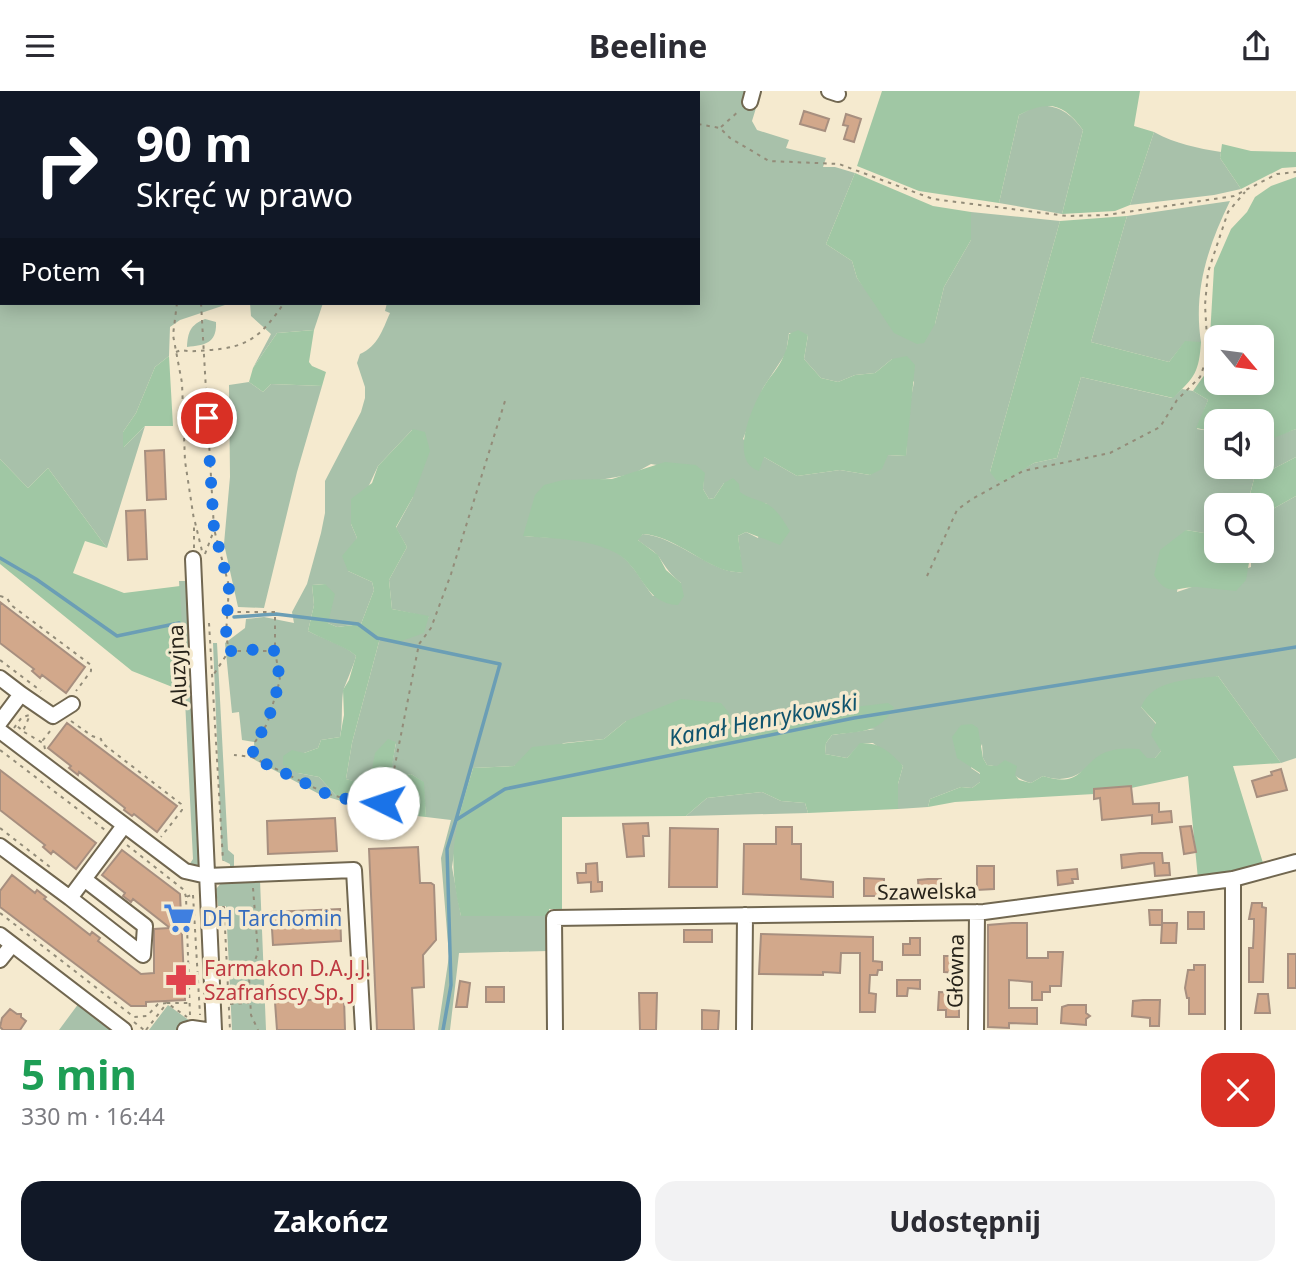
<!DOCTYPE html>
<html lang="pl">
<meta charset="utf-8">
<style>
body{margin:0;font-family:"Noto Sans",sans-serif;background:#f2f2f3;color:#2b2b33;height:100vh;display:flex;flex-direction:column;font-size:26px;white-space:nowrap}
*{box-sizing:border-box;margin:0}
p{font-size:23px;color:#7c7c81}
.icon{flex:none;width:38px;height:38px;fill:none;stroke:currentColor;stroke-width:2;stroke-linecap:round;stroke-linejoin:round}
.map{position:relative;height:939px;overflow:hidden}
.drawer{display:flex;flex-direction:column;background:#fff;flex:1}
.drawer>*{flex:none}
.guide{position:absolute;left:0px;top:0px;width:700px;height:214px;box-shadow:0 4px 18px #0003;background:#111827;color:#fff;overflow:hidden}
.needle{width:46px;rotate:119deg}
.controls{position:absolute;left:1204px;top:234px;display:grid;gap:14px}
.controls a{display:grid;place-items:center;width:70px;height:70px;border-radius:14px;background:#fff;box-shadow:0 4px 18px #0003;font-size:35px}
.pin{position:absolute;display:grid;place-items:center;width:60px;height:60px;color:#fff;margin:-30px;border:4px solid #fff;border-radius:50%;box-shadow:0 2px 7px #0007}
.me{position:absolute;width:77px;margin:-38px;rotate:274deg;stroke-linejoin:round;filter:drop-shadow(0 0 5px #0008)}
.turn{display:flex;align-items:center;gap:24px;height:147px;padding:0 21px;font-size:32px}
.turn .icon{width:91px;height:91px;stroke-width:2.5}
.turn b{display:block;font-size:49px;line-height:60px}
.then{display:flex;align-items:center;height:66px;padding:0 21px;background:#0003;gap:14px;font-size:26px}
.round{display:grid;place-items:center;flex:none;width:74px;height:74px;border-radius:21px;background:#f2f2f3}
.headline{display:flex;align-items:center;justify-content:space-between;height:119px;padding:0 21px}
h1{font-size:42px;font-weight:700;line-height:52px;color:#1e9e55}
.primary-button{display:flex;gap:14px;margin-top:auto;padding:14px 21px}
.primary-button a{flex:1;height:80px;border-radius:21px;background:#111827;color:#fff;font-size:28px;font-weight:700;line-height:80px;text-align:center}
.primary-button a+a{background:#f2f2f3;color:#2b2b33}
header{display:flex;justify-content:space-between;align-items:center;height:91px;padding:0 21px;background:#fff;font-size:32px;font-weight:700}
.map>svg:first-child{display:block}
.green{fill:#a8c1aa;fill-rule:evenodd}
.forest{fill:#a0c7a4;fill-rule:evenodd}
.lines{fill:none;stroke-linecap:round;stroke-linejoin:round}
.stream{stroke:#6b9eb5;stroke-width:3.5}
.building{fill:#d2a88b;stroke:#a78f7f;stroke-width:2}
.minor-casing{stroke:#716750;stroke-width:18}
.path{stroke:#938c79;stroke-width:2;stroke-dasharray:3.5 5;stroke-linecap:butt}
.minor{stroke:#fff;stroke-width:14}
.route{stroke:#1a73e8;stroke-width:12;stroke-dasharray:0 21.6}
.labels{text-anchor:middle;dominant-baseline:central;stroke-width:7;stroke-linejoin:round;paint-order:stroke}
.street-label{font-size:21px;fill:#27231a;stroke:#f5eacf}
.shop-label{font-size:21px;fill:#366cbe;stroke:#f5eacf;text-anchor:start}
.health-label{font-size:21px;fill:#be3a42;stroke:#f5eacf;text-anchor:start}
.water-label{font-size:23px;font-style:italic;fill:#10546d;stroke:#f5eacf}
</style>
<header><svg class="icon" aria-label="menu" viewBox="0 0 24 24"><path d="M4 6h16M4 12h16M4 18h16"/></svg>Beeline<svg class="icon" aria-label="share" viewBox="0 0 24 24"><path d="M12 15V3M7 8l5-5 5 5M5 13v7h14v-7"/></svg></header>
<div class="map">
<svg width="1296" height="939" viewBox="0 0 1296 939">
<rect width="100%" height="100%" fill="#f5eacf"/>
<path class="green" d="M0 0H383L2 2V212H231L180 229 170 236 169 265 155 276 136 322 123 341 124 356 145 335 107 457 48 377 28 397 0 368Z
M619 0H745L743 7 756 17 752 30 757 39 789 49 786 57 826 67 823 76H835L855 82 826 153 852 170 857 187 876 212 935 233 944 196 971 149V121L1060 130 990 381 1019 380 1034 372 1057 367 1081 286 1172 307 1182 298 1193 300 1208 309 1197 338 1216 341V376H1262V349L1296 338V366L1254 388 1248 410 1249 415H1216V444L1186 439 1177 501 1251 476V460H1262V424L1296 405V667L1281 672 1218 585 1141 616 1156 633 1161 660 1155 667 1093 670C1080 686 1064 692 1043 685L1031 692C1015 688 1005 675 987 674L983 667 982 653 971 677 980 683V691L972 697 961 696 930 708 928 716 898 718V693L903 675 873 652H861L847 667 825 663 826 652 832 644 875 638 785 631 780 638 735 646V634L626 630 604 648 564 652 514 675 473 677 460 722 452 776 461 825H549L548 860 459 862 450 939H438L449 865 441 767 451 729 426 726 423 691 411 683 389 689 396 652 369 695 346 688 352 652 380 547 429 526 392 518 389 489 407 456 396 437 413 406 412 339 378 375 351 433 357 447 348 480 372 491 374 499 361 533 337 536 328 532 325 493 312 494 314 514 308 540C321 547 349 556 356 565 354 574 344 596 343 601 341 616 343 631 340 646L321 649 318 657 304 662 298 682 319 686 341 710 321 704 255 669 254 651 242 649 239 621 232 622 225 552 245 537 246 528 264 526 294 532 292 521 307 493 321 442 325 422V390L361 321 365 307V296L357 272 360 263C378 255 382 240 390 222L385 220 387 212H527L530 214 532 212H698V2ZM789 242 808 244 804 268 821 287 838 291 855 284 875 282 892 268 914 291 908 323 906 365 887 364 870 384 840 379 797 385 764 366 743 348 763 297 786 262ZM651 373 704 382 703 398 709 408 714 407 724 392 749 408 767 413 758 447 746 441 738 445 742 481C714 484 678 446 643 443L637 448C644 455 654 459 659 466 666 477 671 484 681 492L653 505C644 494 637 480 627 470 603 444 556 448 524 445L594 390 633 383Z
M1038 14C1060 15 1070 22 1083 39L1062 123 999 112 1019 24Z
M1154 41C1176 53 1197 57 1221 61L1220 67 1241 98 1214 104 1130 114Z
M1230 110C1208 155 1193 200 1201 251H1185L1169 271 1091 251 1127 125Z
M250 212H323L314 239 277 242 253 277 271 243 251 225Z
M205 228 216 231C217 252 206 254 187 256 188 241 190 234 205 228Z
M249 291 263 301 271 293 322 295 297 381 264 517 238 516 224 453 230 386 229 294Z
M179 490H185L188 495 200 774 187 777 193 768Z
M213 552H217L228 759 234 764V777H230V773L222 769Z
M762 701 781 710 805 712 808 722 686 725 707 707Z
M260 789 266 939H232L226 815H218L216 798 222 791Z
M79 912 114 939H59Z
M168 914 190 930 177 939H149Z"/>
<path class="forest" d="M882 0H1140L1134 35 1154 41 1130 114 1115 120 1062 123 1083 39C1063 12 1049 9 1019 24L999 112 919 100 857 75Z
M1222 53 1251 60 1296 61V76L1282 77 1241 98 1220 67Z
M855 82 933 115 971 121V149L944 196 935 233 924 252 917 253 894 242 857 187 852 170 826 153Z
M1296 86V338L1266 350 1262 349V331H1216V341L1196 337 1208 309 1193 300 1208 279 1214 177 1231 138 1247 121 1255 106 1271 95ZM1216 247H1262V292H1216Z
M1127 125 1091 251 1169 271 1185 250 1201 251C1199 281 1195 286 1173 307L1081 286 1057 367 1034 372 1003 391 996 389 990 381 1060 130Z
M314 239 309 271 312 275 326 281 322 295 271 293 263 301 249 291 253 277 277 242Z
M798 239 808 244 804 268 821 287 838 291 855 284 875 282 892 268 907 265 915 274 906 365 888 364 882 378 870 384 840 379 797 385 764 366 759 380C728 370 752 316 763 297 770 285 779 277 784 264 787 258 788 250 789 243Z
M169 265 173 335H145L123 357V341L136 322 155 276Z
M413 338 425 341 430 360 413 406 396 436 407 456 389 489 392 518 429 525 424 542 399 551 380 547 352 652 346 688 369 694 375 662 388 648 396 651 390 688 411 683 424 691 426 726 389 722 341 710 319 686 298 682 283 674V665L292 659 304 662 318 657 321 649 340 646 344 624 343 599 349 589 356 565C349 557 320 547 308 540L314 514 312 494 325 493 335 503 328 532 337 536 361 533 374 499 372 491 348 480 342 465 357 447 351 433V408L372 392 378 375Z
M1296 366V405L1262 424V415H1249L1248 411 1254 388Z
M0 368 28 397 48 377 107 457 85 450 73 482 124 502 180 495 185 601 132 580 0 473Z
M665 371 696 374 705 382 703 398 709 408 714 407 724 392 733 387 739 393 740 401C749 408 758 408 767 413 778 419 784 431 790 440L780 454 746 441 738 445 743 481C712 485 679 445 643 443L638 449 658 464 666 479 681 492 684 505 678 514C643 513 642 474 614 461 586 447 554 448 523 445L535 404 544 394 563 389 612 388Z
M1186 439 1216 444V460H1251L1246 489 1236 500C1223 499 1210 497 1197 496 1176 496 1168 507 1154 484L1160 459Z
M1218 585 1281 672 1233 675 1263 772 1198 788 1188 685 1131 697 1094 698V703L955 711 928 716 930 708 961 696 972 697 980 691V682L957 667 952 646 961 634 972 633 978 637 983 667 987 674 997 675 1005 669 1017 675 1015 684 1019 689 1031 692 1043 685C1083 698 1080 672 1106 661 1117 657 1128 657 1139 658L1147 667H1155L1161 660 1151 644 1156 632 1141 616C1153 587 1191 589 1218 585Z
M681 608 721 612 729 622 735 646 779 638 795 623 888 612 894 616C880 643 859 640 832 644L826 652 825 663 847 667 860 652C880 651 890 661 903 675L898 693V718L808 722 805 712 781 710 762 701 707 707 686 725 562 726V818H549V825H461C446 763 455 737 473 677L514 675 532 656 604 648 626 630Z"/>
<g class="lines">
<path class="stream" d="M0 467 36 488 117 545 179 532
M234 526 276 523 358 533 377 547 500 573 456 729
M443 939 451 894 447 758 456 729 505 698 854 627 1296 556"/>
</g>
<path class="building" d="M804 20 829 28 825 40 800 33Z
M846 23 861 28 854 51 844 48 848 35 843 34Z
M164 359 166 408 147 409 145 360Z
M145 419 147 468 128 469 126 420Z
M0 511 85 576 66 602 42 584 40 587 32 580 34 578 0 552Z
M67 632 177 715 157 741 134 723 132 725 124 719 125 717 79 681 78 684 69 677 71 675 48 657Z
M1281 678 1287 699 1257 706 1252 690 1272 684 1271 681Z
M0 679 96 752 76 778 53 760 51 763 43 756 45 754 0 719Z
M1131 695 1133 713 1159 712V721L1171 720 1172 731 1152 733V724L1102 729 1100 707 1094 708V698Z
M335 727 337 760 268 763 267 730Z
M648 732 649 745H643L644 765 627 766 623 733Z
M1191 735 1196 761 1184 763 1180 736Z
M776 736H792V753H801V788L833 791V806L743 803 744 753H776Z
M670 737 718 738 717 796H669Z
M418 756 420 792H431L434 794 436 849 423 864 424 896 412 897 414 939H377L369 758Z
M122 759 180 803 185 909 146 911V915H131L0 816V800L12 784 35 802 37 799 42 803 46 806 44 808 90 844 92 841 100 847 98 850 141 883 154 882V838L170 837 133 808 131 811 123 805 125 802 102 784Z
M1140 762H1162L1163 772H1169L1170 784 1155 785 1154 772 1122 777 1121 764Z
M597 772 598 791H602V800L591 801V791L578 792 577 782H586V773Z
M977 775H994V798L977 799Z
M1077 778 1078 788H1072L1073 792 1058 794 1057 780Z
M864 787 884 788V799H880V805H864Z
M928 788H941L942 805 921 806 919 804 918 789Z
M1252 812H1262V816L1266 817 1263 891H1249V857H1253L1254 836V828H1249Z
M340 818 341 850 273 854 271 821Z
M1149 819H1162V832H1177L1176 852H1161L1162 834H1150Z
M1188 821H1204V838H1188Z
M1012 832H1027V867H1048V861H1063L1061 895H1050V901H1042V909H1032V891L1009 889V917H1037V933L1009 932V937L988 936V834Z
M684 839H712V851H684Z
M761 843 873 846V870L882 871V879H878L877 884H870L869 902 876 903 875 921H860V862H841L840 882 823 881V884L759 883Z
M910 847H920V864H903V853H910Z
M1288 863H1296V897H1288Z
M944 865H960V882L944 881Z
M1194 874H1205V923H1189V907H1187L1185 897 1188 879H1194Z
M897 889H920V898L908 897 907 905H897Z
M460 890 470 892 467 916H456Z
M486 896H504V911H486Z
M939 901 959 902V926H946V919H938Z
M639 902H657L656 939H640Z
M1258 903H1268L1270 922H1255Z
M344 907 345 939H277L275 911Z
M1143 909H1160L1159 935H1150V927L1132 925 1133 910Z
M1068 914H1086V922L1090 925 1086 928V934L1061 932 1062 916Z
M10 918 17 923H21V926L26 930 20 939H3L0 936 2 927Z
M702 919 719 920 718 939H702Z"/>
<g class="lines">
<defs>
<path id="minor" d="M829 0 838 3
M750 11 753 0
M193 468 214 939
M0 587 21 603 0 631
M21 603 53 625 72 613
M0 640 185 780 207 785 354 779 363 939
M0 755 70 807 123 736
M70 807 143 864 145 835 84 788
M0 844 124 939
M0 869 12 854
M185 939 192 937 206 939
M555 939 554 827 984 821 1233 788 1296 771
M744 939 745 824
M976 939 977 821
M1233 939V788"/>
</defs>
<use href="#minor" class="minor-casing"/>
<path class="path" d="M161 0V2
M189 0V2
M285 0V2
M495 0 497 2
M602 0 605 2
M52 2V0
M698 33 720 37 730 47 769 70 839 73 933 108 1067 125 1106 124 1234 105 1277 83 1296 81
M721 36 740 19
M0 136 2 135
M177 212 173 244 182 292 185 370 194 429
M201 212 214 438 229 495 226 544 229 560 212 586
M176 261 181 259C190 261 199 260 208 259 249 257 262 244 284 212
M208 328 211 334 209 345
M195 431 202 460
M194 457V435
M205 463 214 439
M927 485 957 419 972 408 1023 380 1110 362 1160 336 1177 309 1200 286 1208 264 1205 214 1208 181 1228 121 1245 101
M0 505 7 507 11 514 91 574V580L76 600
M229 521H275V560L280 589 267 633 255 651 252 666 234 664
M209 532 223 770
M229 560H274
M0 569 41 600
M71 630 92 645 101 648 102 652 181 713 182 719 161 746
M14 637 22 626 30 624 23 640 16 634
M24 641 43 652
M45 658 43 649 51 639
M0 659 105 739
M252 666 325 702 374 716 383 712 390 699 419 553 431 537 451 483 505 310
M0 737 50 776
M127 754 184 799 186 806
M253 797 258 861 249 886 251 924 258 939
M193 804 200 924
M222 816H224L230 939
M0 822 134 926 147 925 158 913 167 912 187 926
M230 913 249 912
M190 924 186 806 194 803
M134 931 144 939
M146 939 167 912H189"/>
<use href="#minor" class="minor"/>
</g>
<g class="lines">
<path class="route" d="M207 327 214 438 229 495 226 544 229 560 267 558 275 560 280 589 267 633 255 651 252 666 325 702 374 716 383 712"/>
</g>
<defs>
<symbol id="supermarket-bare" viewBox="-9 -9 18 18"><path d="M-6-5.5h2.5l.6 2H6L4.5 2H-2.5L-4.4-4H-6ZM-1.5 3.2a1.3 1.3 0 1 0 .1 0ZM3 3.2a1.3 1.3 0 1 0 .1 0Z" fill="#3f7fe0" stroke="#f5eacf" stroke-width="2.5" paint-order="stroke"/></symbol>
<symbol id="pharmacy-bare" viewBox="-9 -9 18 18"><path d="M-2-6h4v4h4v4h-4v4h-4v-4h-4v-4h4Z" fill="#e0444e" stroke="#f5eacf" stroke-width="2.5" paint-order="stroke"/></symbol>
</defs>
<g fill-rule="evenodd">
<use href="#supermarket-bare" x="157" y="805" width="44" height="44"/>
<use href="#pharmacy-bare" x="159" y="867" width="44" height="44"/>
</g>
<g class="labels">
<g class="street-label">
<text transform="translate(177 575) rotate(-93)">Aluzyjna</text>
<text transform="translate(927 800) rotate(-1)">Szawelska</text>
<text transform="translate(955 880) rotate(-89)">Główna</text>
</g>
<g class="shop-label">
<text x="202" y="827">DH Tarchomin</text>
</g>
<g class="health-label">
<text x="204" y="877">Farmakon D.A.J.J.<tspan x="204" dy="24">Szafrańscy Sp. J</tspan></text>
</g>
<g class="water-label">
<text transform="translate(763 628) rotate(-11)">Kanał Henrykowski</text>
</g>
</g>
</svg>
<div class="controls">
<a><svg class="needle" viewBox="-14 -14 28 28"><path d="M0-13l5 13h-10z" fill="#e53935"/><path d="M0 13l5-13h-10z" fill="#7c7c81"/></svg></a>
<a><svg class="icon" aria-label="sound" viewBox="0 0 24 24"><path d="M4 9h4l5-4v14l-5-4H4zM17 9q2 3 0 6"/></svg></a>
<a><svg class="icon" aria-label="search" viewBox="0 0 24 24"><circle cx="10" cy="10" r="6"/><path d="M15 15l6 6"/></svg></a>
</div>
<div class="pin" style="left:207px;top:327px;background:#d93025"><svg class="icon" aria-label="arrive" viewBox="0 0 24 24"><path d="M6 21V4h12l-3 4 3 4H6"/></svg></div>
<svg class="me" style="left:383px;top:712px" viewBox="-20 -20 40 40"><circle r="19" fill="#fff"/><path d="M0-13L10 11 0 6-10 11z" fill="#1a73e8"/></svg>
<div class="guide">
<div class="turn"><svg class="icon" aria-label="right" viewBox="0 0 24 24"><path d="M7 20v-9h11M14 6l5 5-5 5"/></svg><div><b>90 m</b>Skręć w prawo</div></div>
<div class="then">Potem<svg class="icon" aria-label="left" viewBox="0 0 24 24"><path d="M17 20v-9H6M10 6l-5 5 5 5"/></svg></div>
</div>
</div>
<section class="drawer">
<div class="headline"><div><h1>5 min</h1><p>330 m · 16:44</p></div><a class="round" style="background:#d93025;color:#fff"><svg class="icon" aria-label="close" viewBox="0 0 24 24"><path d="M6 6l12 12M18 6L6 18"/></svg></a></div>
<div class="primary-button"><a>Zakończ</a><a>Udostępnij</a></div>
</section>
